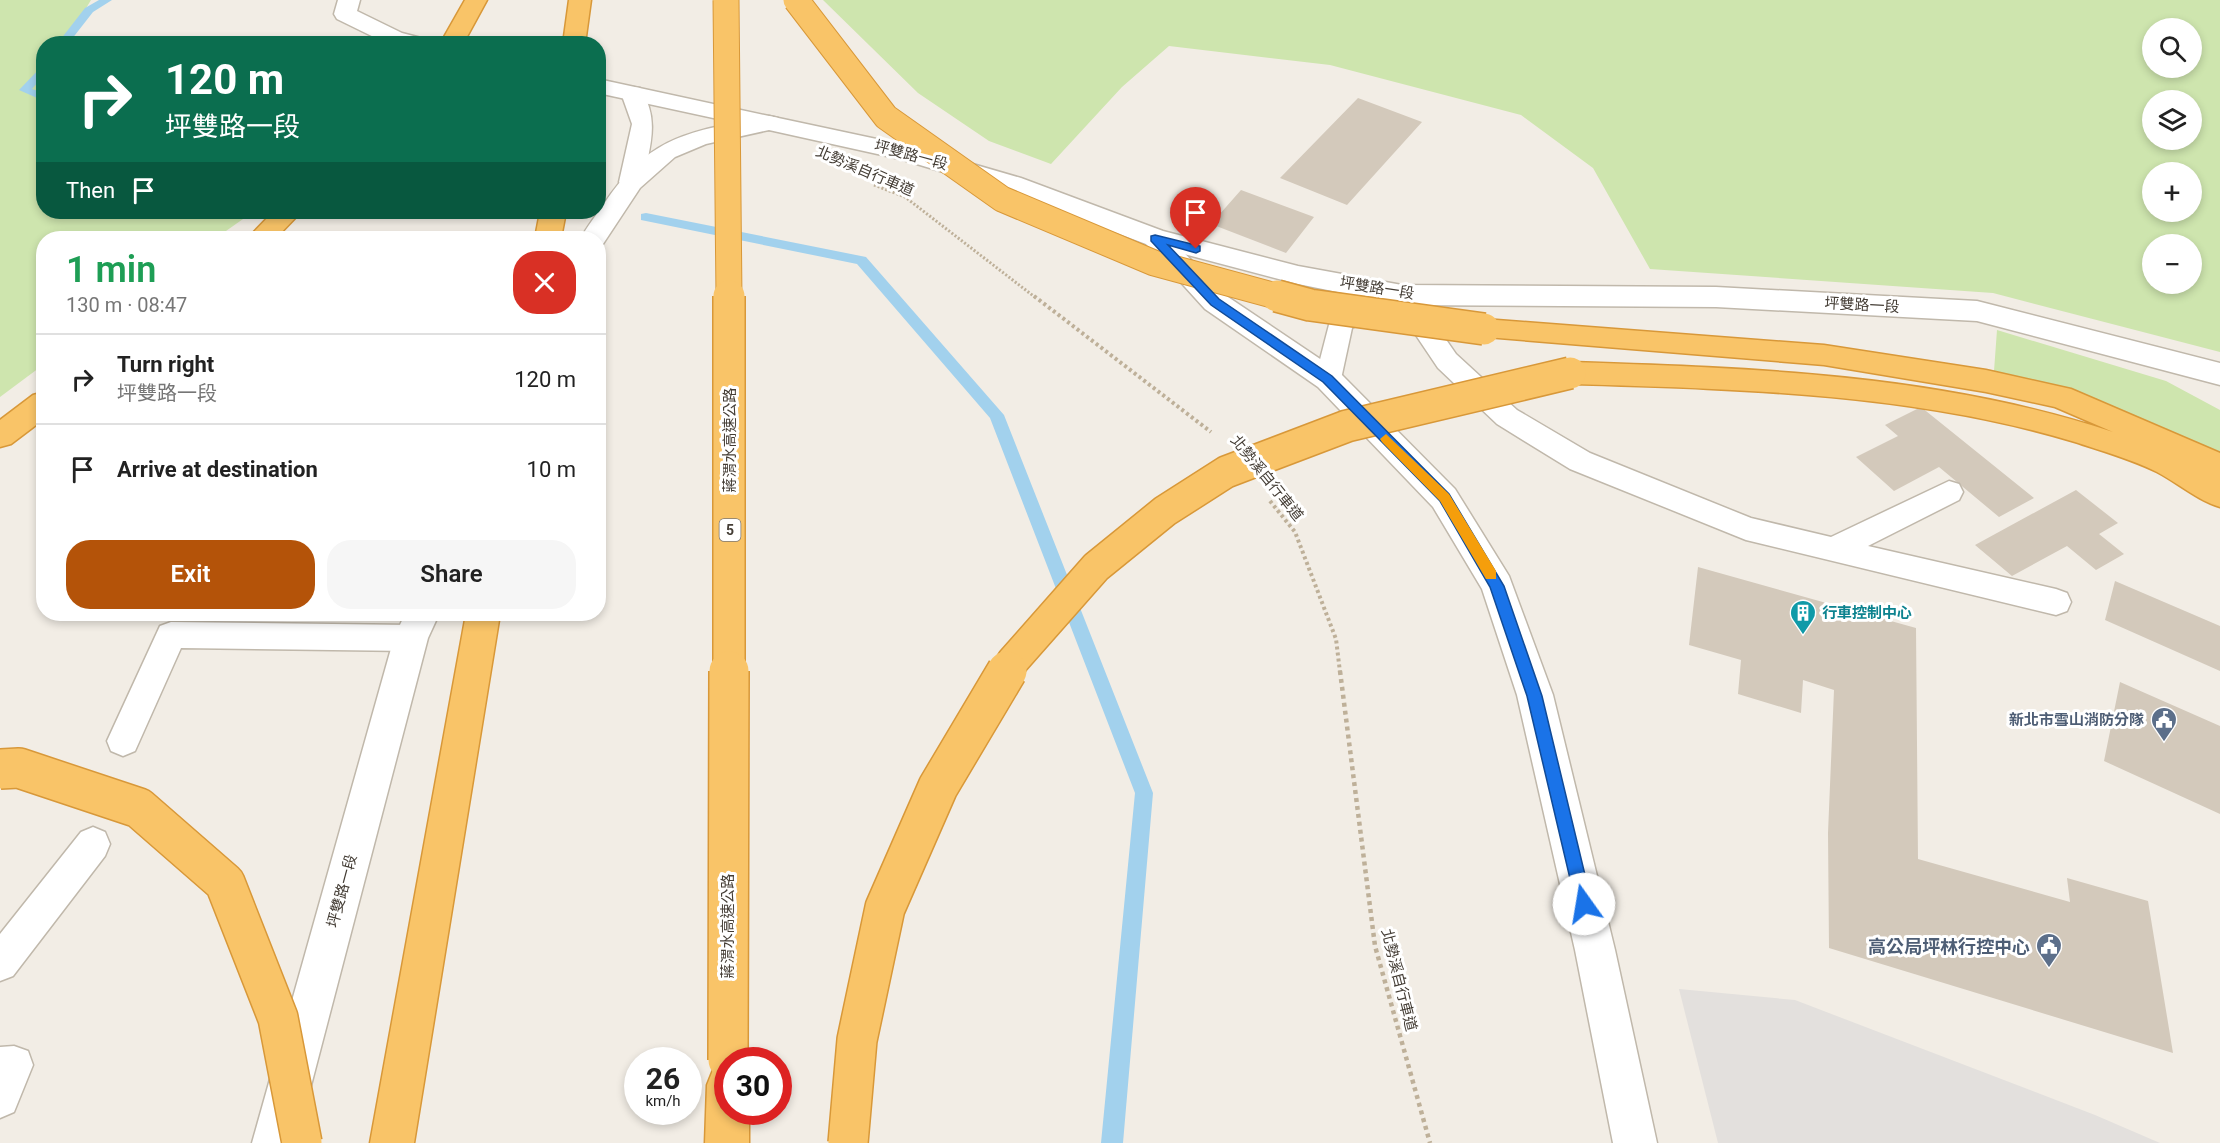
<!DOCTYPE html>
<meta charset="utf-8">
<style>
body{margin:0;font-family:Roboto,"Noto Sans TC",sans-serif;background:#f6f6f6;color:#222;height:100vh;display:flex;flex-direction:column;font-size:22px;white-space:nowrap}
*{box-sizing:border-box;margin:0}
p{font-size:20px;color:#767676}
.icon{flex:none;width:33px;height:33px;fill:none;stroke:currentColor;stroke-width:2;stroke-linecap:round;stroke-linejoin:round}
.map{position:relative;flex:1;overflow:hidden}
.drawer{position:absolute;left:36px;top:231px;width:570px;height:390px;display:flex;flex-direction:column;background:#fff;border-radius:24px;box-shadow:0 3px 9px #0003}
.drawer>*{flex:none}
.guide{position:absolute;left:36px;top:36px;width:570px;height:183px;border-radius:24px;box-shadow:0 3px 9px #0003;background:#0b6e4f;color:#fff;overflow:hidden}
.buttons{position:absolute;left:2142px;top:18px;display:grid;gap:12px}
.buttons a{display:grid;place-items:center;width:60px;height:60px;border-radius:50%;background:#fff;box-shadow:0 3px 9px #0003;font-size:30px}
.speed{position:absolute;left:624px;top:1047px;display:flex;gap:12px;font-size:30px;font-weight:700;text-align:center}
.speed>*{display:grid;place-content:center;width:78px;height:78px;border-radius:50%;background:#fff;box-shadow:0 3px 9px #0003;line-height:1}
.speed small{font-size:15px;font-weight:400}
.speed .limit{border:9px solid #d22;background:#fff;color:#111}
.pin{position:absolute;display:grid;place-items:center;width:51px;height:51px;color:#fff;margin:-62px -26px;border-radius:50% 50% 50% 0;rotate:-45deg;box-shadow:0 0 6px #0007}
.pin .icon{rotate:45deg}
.me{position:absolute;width:66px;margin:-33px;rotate:347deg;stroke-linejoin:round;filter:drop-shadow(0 0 4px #0008)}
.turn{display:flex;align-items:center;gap:21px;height:126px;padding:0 30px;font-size:27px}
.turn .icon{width:78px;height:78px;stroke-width:2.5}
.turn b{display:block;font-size:42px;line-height:51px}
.then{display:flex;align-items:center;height:57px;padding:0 30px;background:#0003;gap:12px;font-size:22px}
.round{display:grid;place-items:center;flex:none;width:63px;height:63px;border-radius:24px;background:#f6f6f6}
.overview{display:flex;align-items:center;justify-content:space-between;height:102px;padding:0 30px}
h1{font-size:36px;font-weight:600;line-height:45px;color:#1e9e55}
.primary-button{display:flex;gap:12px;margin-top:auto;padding:12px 30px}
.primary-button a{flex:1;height:69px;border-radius:24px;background:#b45309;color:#fff;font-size:24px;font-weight:600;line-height:69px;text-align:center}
.primary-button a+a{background:#f6f6f6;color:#222}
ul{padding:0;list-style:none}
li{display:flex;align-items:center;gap:18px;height:90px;padding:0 30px;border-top:2px solid #e0e0e0}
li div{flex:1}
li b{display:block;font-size:22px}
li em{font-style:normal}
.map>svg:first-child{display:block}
.green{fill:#cee5ae;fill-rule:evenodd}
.parking{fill:#e3e0dd}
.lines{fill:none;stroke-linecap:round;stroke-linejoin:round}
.stream{fill:#a2d1ed;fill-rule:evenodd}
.building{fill:#d3c9bb}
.service-casing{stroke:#c0b8ab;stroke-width:3}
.minor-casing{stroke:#c0b8ab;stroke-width:3}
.tertiary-casing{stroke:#c0b8ab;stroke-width:3}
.motorway-casing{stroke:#d89839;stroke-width:3}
.path-far2{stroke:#beb099;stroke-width:3;stroke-dasharray:2 2;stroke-linecap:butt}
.path-far1{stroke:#beb099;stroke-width:4;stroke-dasharray:3 3;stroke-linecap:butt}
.path{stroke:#beb099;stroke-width:4.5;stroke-dasharray:4 4;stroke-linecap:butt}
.service{fill:#fff;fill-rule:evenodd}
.minor{fill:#fff;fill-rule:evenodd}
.tertiary{fill:#fff;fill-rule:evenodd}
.motorway{fill:#f9c468;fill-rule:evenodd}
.motorway-bridge-far2-casing{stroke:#d89839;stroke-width:27;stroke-linecap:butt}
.motorway-bridge-far1-casing{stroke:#d89839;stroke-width:34;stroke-linecap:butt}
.motorway-bridge-casing{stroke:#d89839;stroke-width:42;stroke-linecap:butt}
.motorway-bridge-far2{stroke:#f9c468;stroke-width:25}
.motorway-bridge-far1{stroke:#f9c468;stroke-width:31}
.motorway-bridge{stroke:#f9c468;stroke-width:39}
.route{fill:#1a73e8;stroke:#114b97;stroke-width:1.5}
.slow{fill:#f59e0b}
.labels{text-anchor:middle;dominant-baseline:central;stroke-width:6;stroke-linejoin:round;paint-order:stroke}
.shield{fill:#fff;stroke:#7c7772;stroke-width:1.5}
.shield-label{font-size:14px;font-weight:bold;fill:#443d35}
.street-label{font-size:15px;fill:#443d35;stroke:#fff}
.culture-label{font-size:15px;font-weight:bold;fill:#0d838f;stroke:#fff;text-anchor:start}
.service-label{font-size:15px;font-weight:bold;fill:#4e5e75;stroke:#fff;text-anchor:end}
.near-service-label{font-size:18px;font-weight:bold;fill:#4e5e75;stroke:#fff;text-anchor:end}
</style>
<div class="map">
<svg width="2220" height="1143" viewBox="0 0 2220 1143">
<rect width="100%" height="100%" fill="#f2ede5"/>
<path class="green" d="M0 0H91L65 43 44 44V212H253L216 238H44L43 365 0 397Z
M823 0H2220V352L1993 293 1650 269 1593 168 1521 115 1330 65 1169 46 1122 87 1051 164 989 141 918 93ZM2152 28H2192V68H2152ZM2152 100H2192V140H2152ZM2152 172H2192V212H2152ZM2152 244H2192V284H2152Z
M1997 330 2166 381 2220 410V454L2181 436 1994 371Z"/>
<path class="parking" d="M1679 989 1795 1000 2095 1115 2160 1143H1718Z"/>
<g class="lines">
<path class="stream" d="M99 0H112L93 12 68 44H57L85 8Z
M44 64V75L32 89 44 93V101L19 90Z
M646 213 866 257 1004 415 1153 793 1123 1143H1101L1135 793 990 418 857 264 641 220V214Z"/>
</g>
<path class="building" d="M1358 98 1422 122 1347 205 1280 178Z
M1241 190 1314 217 1286 253 1211 224Z
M1921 407 2034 498 1999 517 1939 467 1894 491 1856 457 1898 436 1885 425Z
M2076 490 2118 523 2099 534 2124 554 2096 570 2067 546 2012 576 1975 545Z
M1698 567 1916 628 1918 859 2070 902 2067 878 2148 901 2173 1053 1829 948 1828 833 1834 690 1803 680 1801 713 1738 694 1741 660 1689 645Z
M2115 581 2220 626V671L2105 620Z
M2120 682 2220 726V814L2104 761Z"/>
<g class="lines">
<defs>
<path id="service" d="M632 87 640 88C661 120 649 148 643 182L639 187 631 189 623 187 619 182 632 124 621 93 624 88Z
M1402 286 1411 289 1456 354 1517 410 1590 453 1751 518 1831 537 1949 481 1959 484 1963 492 1959 500 1868 546 2056 589 2067 593 2071 602 2067 611 2056 615 1746 540 1570 469 1497 424 1438 368 1397 307 1352 328 1341 379 1337 386 1328 389 1319 386 1315 379 1331 317Z
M171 622 411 625 422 629 427 638 422 647 411 651 181 648 135 751 123 756 111 751 107 741 160 626Z
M93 827 105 832 110 844 105 856 13 976 0 981V934L81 832Z
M14 1046 28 1051 33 1065 14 1112 0 1118V1047Z"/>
<path id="minor" d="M338 0H360L357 11 402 33 425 39 428 44 386 43 337 19 334 14Z
M598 79 769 116 778 118 781 123 778 128 769 130 598 93Z
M1155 229 1164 232 1225 295 1338 371 1455 489 1509 576 1553 695 1615 950 1657 1143H1613L1575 950 1517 695 1482 589 1433 507 1318 387 1205 309 1146 244 1142 238 1146 232Z"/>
<path id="tertiary" d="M769 116 914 147 1021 178 1163 231 1298 266 1402 285 1716 287 1977 301 2220 363V385L1977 321 1716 307 1402 305 1298 284 1146 244 1003 190 900 159 769 130 706 144 675 157 640 188 603 244 598 246V238H581C587 227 596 215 604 204 651 133 692 132 769 116Z
M405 614H439L428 638 296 1143H252L394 638Z"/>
<path id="motorway" d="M465 0H487L463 44H440Z
M569 0H591L585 44H563Z
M273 212H301L276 238H248Z
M540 212H566L561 238H535Z
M1484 319 1824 345 1986 370 2071 389 2220 453V507C2197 500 2178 483 2157 472 2131 459 2102 451 2075 442 1913 393 1739 389 1570 384L1560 380 1555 373 1560 366 1570 362C1752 368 1938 374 2113 432L2055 407 1986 392 1824 365 1474 336 1470 329 1474 322Z
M44 392V419L11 444 0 447V420L33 395Z
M466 614H500L414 1143H370Z
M728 1064V1112H749V1143H705L707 1085 713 1070Z"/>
</defs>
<use href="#service" class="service-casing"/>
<use href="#minor" class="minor-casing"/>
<use href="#tertiary" class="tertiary-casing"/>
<use href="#motorway" class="motorway-casing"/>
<path class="path-far2" d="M874 185 905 197 1036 298"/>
<path class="path-far1" d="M1034 296 1211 432
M1270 501 1295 532 1336 639 1340 672"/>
<path class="path" d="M1340 671 1375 946 1430 1143"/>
<use href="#service" class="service"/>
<use href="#minor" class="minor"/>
<use href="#tertiary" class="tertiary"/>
<use href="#motorway" class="motorway"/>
<defs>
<path id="motorway-bridge-far2" d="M726 0 729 298
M796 0 886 117 1002 199 1154 263 1283 298"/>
<path id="motorway-bridge-far1" d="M729 296V672
M1277 296 1310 305 1484 329
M1006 672 1013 661 1096 567 1165 511 1226 472 1347 426 1570 373"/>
<path id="motorway-bridge" d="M0 769 19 768 139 808 225 883 278 1018 302 1143
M728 1060 729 671
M848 1143 857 1040 885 908 938 787 1007 671"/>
</defs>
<use href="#motorway-bridge-far2" class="motorway-bridge-far2-casing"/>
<use href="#motorway-bridge-far1" class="motorway-bridge-far1-casing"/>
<use href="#motorway-bridge" class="motorway-bridge-casing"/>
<use href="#motorway-bridge-far2" class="motorway-bridge-far2"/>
<use href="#motorway-bridge-far1" class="motorway-bridge-far1"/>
<use href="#motorway-bridge" class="motorway-bridge"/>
</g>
<path class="route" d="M1155 235 1200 246V251L1196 253 1168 245 1219 299 1332 376 1449 494 1504 586 1542 696 1592 904 1590 909 1584 912 1578 909 1576 904 1527 696 1490 587 1440 501 1323 382 1211 305 1151 241V236Z"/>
<path class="slow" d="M1386 434 1449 494 1496 571V579H1486L1440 501 1382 442 1380 439Z"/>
<defs>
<symbol id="building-pin" viewBox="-11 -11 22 30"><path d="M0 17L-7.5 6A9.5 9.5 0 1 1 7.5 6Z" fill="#0f9aa8" stroke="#fff"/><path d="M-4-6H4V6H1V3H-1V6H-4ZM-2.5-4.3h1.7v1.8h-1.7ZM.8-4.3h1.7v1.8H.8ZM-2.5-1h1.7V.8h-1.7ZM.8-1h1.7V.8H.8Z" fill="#fff"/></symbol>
<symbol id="civic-pin" viewBox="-11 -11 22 30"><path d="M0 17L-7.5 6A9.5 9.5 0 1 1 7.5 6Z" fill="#5c6f8a" stroke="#fff"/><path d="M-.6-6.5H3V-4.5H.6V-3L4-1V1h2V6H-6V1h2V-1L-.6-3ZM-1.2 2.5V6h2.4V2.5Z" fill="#fff"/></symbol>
</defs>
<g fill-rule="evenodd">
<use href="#building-pin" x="1788" y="598" width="30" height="40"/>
<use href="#civic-pin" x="2149" y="705" width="30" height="40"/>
<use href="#civic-pin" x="2034" y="931" width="30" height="40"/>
</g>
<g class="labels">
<rect class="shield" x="719.5" y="519" width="21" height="22" rx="4.5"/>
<g class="shield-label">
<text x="730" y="530">5</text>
</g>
<g class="street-label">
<text transform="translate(911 155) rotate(15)">坪雙路一段</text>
<text transform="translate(865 171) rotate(23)">北勢溪自行車道</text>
<text transform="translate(1377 288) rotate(9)">坪雙路一段</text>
<text transform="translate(1862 305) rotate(3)">坪雙路一段</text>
<text transform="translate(730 440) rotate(-90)">蔣渭水高速公路</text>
<text transform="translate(1267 478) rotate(51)">北勢溪自行車道</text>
<text transform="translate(342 891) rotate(-75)">坪雙路一段</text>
<text transform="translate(728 926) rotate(-90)">蔣渭水高速公路</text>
<text transform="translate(1399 980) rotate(76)">北勢溪自行車道</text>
</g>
<g class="culture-label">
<text x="1822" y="613">行車控制中心</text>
</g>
<g class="service-label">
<text x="2144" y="720">新北市雪山消防分隊</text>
</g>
<g class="near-service-label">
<text x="2030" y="946">高公局坪林行控中心</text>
</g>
</g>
</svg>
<div class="buttons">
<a><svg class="icon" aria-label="search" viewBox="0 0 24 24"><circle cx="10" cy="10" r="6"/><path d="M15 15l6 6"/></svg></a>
<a><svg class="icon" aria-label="layers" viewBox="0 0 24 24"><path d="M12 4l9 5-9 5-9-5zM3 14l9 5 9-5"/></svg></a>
<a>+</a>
<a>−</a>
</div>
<div class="speed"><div>26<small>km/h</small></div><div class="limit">30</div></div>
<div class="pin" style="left:1196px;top:249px;background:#d93025"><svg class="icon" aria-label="arrive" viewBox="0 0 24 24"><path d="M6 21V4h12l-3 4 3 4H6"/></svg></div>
<svg class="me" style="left:1584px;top:904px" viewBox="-20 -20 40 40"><circle r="19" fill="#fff"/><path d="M0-13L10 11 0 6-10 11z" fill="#1a73e8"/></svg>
<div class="guide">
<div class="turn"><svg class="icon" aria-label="right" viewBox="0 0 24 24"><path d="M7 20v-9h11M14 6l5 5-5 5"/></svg><div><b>120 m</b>坪雙路一段</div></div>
<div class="then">Then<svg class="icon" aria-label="arrive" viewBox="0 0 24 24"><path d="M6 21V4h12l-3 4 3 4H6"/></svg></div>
</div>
<section class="drawer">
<div class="overview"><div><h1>1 min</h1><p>130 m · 08:47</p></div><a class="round" style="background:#d93025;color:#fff"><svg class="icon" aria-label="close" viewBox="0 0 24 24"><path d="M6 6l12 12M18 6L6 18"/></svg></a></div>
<ul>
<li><svg class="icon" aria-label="right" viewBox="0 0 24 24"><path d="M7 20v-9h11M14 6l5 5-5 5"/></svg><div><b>Turn right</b><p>坪雙路一段</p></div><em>120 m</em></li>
<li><svg class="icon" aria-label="arrive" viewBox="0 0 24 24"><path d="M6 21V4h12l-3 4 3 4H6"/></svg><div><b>Arrive at destination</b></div><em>10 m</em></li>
</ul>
<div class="primary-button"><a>Exit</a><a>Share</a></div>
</section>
</div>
